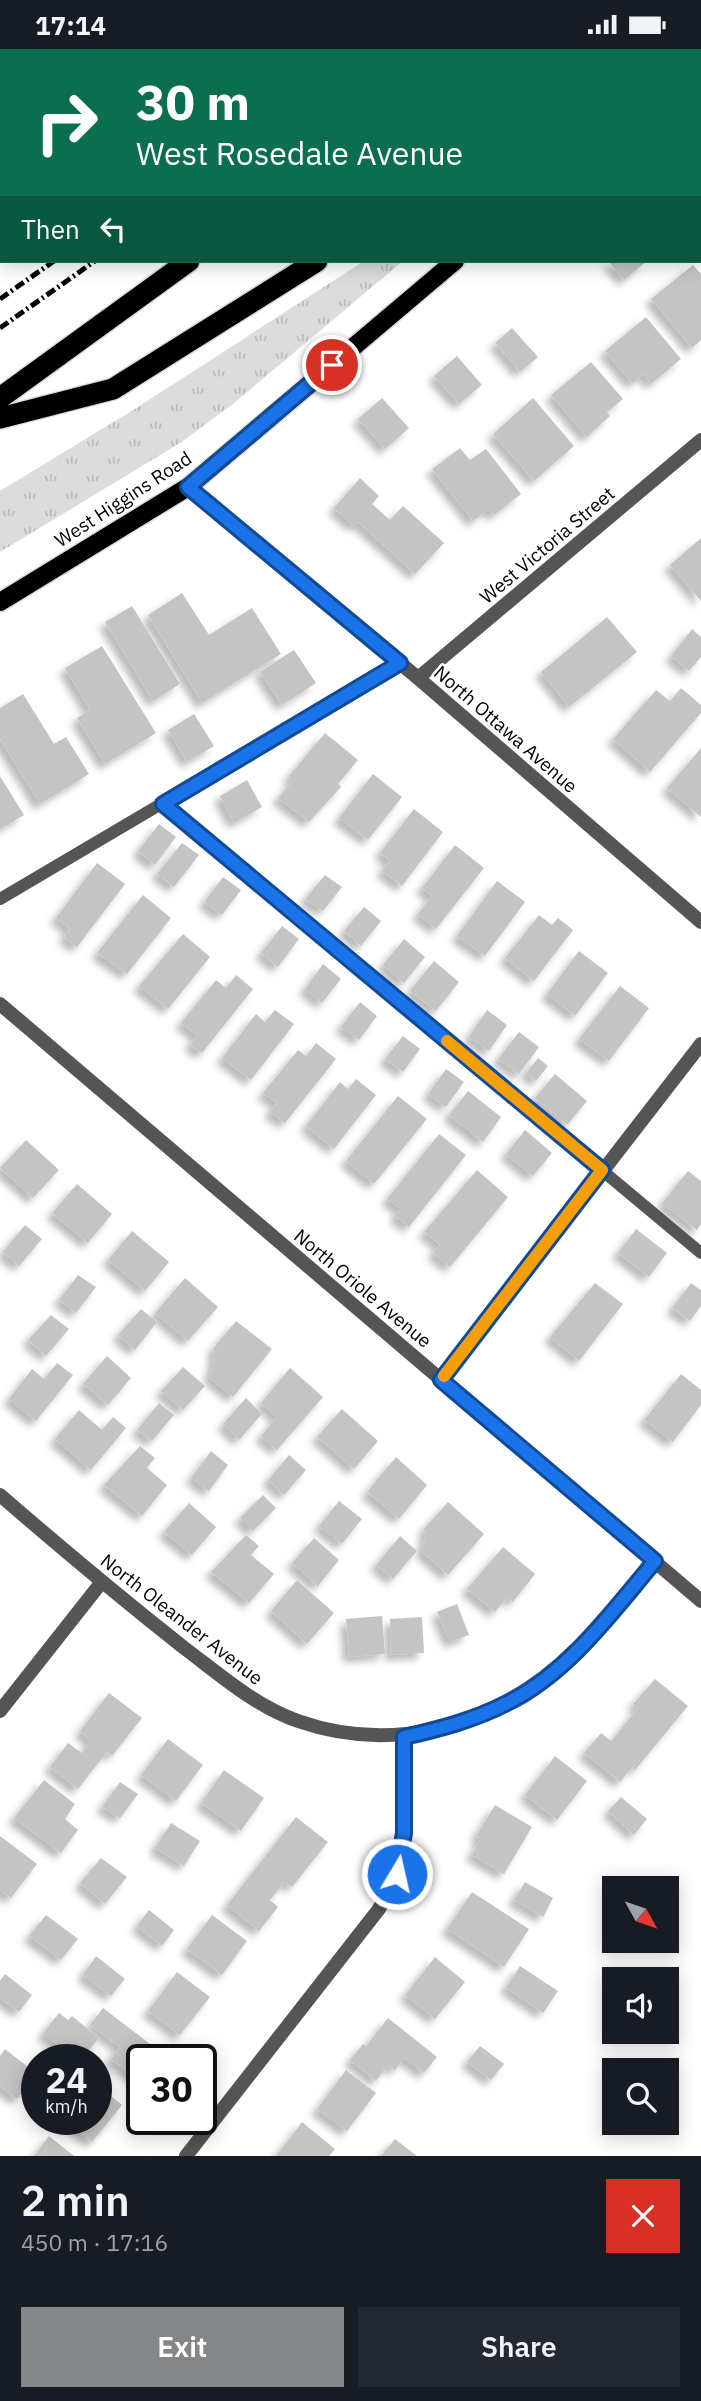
<!DOCTYPE html>
<meta charset="utf-8">
<style>
body{margin:0;font-family:"IBM Plex Sans",sans-serif;background:#242831;color:#f1f3f6;height:100vh;display:flex;flex-direction:column;font-size:26px;white-space:nowrap}
*{box-sizing:border-box;margin:0}
p{font-size:23px;color:#9ea1a6}
.icon{flex:none;width:38px;height:38px;fill:none;stroke:currentColor;stroke-width:2;stroke-linecap:round;stroke-linejoin:round}
.map{position:relative;height:2107px;overflow:hidden}
.sheet{display:flex;flex-direction:column;background:#171b24;flex:1}
.sheet>*{flex:none}
.banner{position:absolute;left:0px;top:0px;width:702px;height:214px;box-shadow:0 4px 18px #0003;background:#0b6e4f;color:#fff;overflow:hidden}
.needle{width:46px;rotate:130deg}
.buttons{position:absolute;left:602px;top:1827px;display:grid;gap:14px}
.buttons a{display:grid;place-items:center;width:77px;height:77px;border-radius:0px;background:#171b24;box-shadow:0 4px 18px #0003;font-size:35px}
.speed{position:absolute;left:21px;top:1995px;display:flex;gap:14px;font-size:35px;font-weight:700;text-align:center}
.speed>*{display:grid;place-content:center;width:91px;height:91px;border-radius:50%;background:#171b24;box-shadow:0 4px 18px #0003;line-height:1}
.speed small{font-size:18px;font-weight:400}
.speed .limit{border:4px solid #111;border-radius:10px;background:#fff;color:#111}
.pin{position:absolute;display:grid;place-items:center;width:60px;height:60px;color:#fff;margin:-30px;border:4px solid #fff;border-radius:50%;box-shadow:0 2px 7px #0007}
.me{position:absolute;width:77px;margin:-38px;rotate:9deg;stroke-linejoin:round;filter:drop-shadow(0 0 5px #0008)}
.turn{display:flex;align-items:center;gap:24px;height:147px;padding:0 21px;font-size:32px}
.turn .icon{width:91px;height:91px;stroke-width:2.5}
.turn b{display:block;font-size:49px;line-height:60px}
.then{display:flex;align-items:center;height:66px;padding:0 21px;background:#0003;gap:14px;font-size:26px}
.round{display:grid;place-items:center;flex:none;width:74px;height:74px;border-radius:0px;background:#242831}
.head{display:flex;align-items:center;justify-content:space-between;height:119px;padding:0 21px}
h1{font-size:42px;font-weight:600;line-height:52px}
.primary-button{display:flex;gap:14px;margin-top:auto;padding:14px 21px}
.primary-button a{flex:1;height:80px;border-radius:0px;background:#858687;color:#fff;font-size:28px;font-weight:600;line-height:80px;text-align:center}
.primary-button a+a{background:#242831;color:#f1f3f6}
.status{display:flex;justify-content:space-between;align-items:center;height:49px;padding:0 35px;background:#171b24;direction:ltr}
.status svg{height:19px;fill:currentColor}
.map>svg:first-child{display:block}
.grass{fill:url(#grass-tufts)}
.building{fill:#c4c4c4;filter:url(#shadow)}
.lines{fill:none;stroke-linecap:round;stroke-linejoin:round}
.primary-casing{stroke:#dbdbdb;stroke-width:21}
.motorway-casing{stroke:#dbdbdb;stroke-width:24}
.service{stroke:#555;stroke-width:12}
.minor{stroke:#555;stroke-width:14}
.tertiary{stroke:#555;stroke-width:14}
.primary{stroke:#000;stroke-width:18}
.motorway{stroke:#000;stroke-width:21}
.rail{stroke:#000;stroke-width:5;stroke-dasharray:10 3.5 2 3.5;stroke-linecap:butt}
.route-casing{stroke:#114b97;stroke-width:18}
.route{stroke:#1a73e8;stroke-width:12}
.slow{stroke:#f59e0b;stroke-width:12}
.labels{text-anchor:middle;dominant-baseline:central;stroke-width:5;stroke-linejoin:round;paint-order:stroke}
.street-label{font-size:19px;fill:#000;stroke:#fff}
</style>
<div class="status"><b>17:14</b><svg viewBox="0 0 49 12"><path d="M0 12V9h3v3zM5 12V6h3v6zM10 12V3h3v9zM15 12V0h3v12zM26 1h20v11H26zM47 4h2v5h-2z"/></svg></div>
<div class="map">
<svg width="701" height="2107" viewBox="0 0 701 2107">
<defs>
<pattern id="grass-tufts" width="24" height="20" patternUnits="userSpaceOnUse" patternTransform="scale(1.75)"><rect width="24" height="20" fill="#dcdcdc"/><path d="M3 7l-1-3M5 7V3M7 7l1-3M15 17l-1-3M17 17v-4M19 17l1-3" fill="none" stroke="#bbb"/></pattern>
<filter id="shadow"><feDropShadow dx="-6" dy="6" stdDeviation="3.5" flood-color="#0004"/></filter>
</defs>
<rect width="100%" height="100%" fill="#fff"/>
<path class="grass" d="M364 212H403L233 355 180 394 0 503V442L138 358Z"/>
<path class="building" d="M608 212H647L624 231Z
M693 216 701 225V291L692 299 651 250Z
M646 268 681 310 651 335 644 325 632 334 605 302Z
M512 279 538 308 520 323 495 294Z
M457 307 482 336 459 355 434 327Z
M591 313 623 350 607 363 610 367 587 388 551 346Z
M382 349 409 379 385 400 358 370Z
M533 349 574 397 534 432 493 385Z
M460 399 470 411 486 400 521 445 494 466 488 460 473 472 432 420Z
M360 429 379 447 372 455 390 471 403 457 444 494 415 525 358 473 354 477 334 459Z
M701 489V552L670 516Z
M182 544 209 586 252 559 281 605 202 654 148 566Z
M132 557 180 635 153 652 105 573Z
M607 568 637 603 569 658 541 623Z
M692 580 701 588V608L689 622 671 607Z
M102 597 156 684 105 715 77 669 90 661 65 619Z
M294 601 316 634 282 656 260 623Z
M681 639 701 656V664L650 723 613 690 656 641 670 652Z
M23 645 54 695 66 688 89 725 40 755 0 690V659Z
M194 665 214 697 187 713 168 681Z
M325 684 358 711 338 735 341 738 309 773 278 749 293 731 289 727Z
M701 699V768L667 739Z
M373 725 402 748 368 791 339 769Z
M0 727 24 766 0 780Z
M247 731 262 758 234 774 220 747Z
M414 760 443 783 402 837 382 822 390 812 380 804Z
M159 775 176 788 155 816 138 802Z
M182 794 199 806 174 838 157 825Z
M455 796 484 819 436 880 418 865 432 847 422 839Z
M97 814 125 835 77 898 64 888 70 880 56 869Z
M325 826 342 838 323 862 305 850Z
M223 828 241 841 222 866 204 853Z
M497 832 525 853 485 907 457 887Z
M143 846 171 869 127 925 97 904Z
M364 858 381 872 361 897 344 882Z
M539 866 552 876 558 869 573 881 534 932 505 909Z
M282 877 299 890 278 918 261 904Z
M183 885 210 908 168 960 139 937Z
M404 890 425 908 404 934 383 916Z
M579 902 608 924 575 967 547 945Z
M434 912 459 933 436 962 410 942Z
M323 915 341 930 322 954 305 940Z
M236 926 253 940 202 1004 190 996 197 986 181 974 216 931 226 939Z
M620 937 649 959 609 1012 579 990Z
M360 953 377 967 359 991 341 978Z
M275 961 294 975 251 1031 222 1009 256 965 265 973Z
M487 961 507 976 489 1002 469 988Z
M519 983 539 998 519 1025 498 1010Z
M403 987 420 1000 403 1023 385 1010Z
M316 994 336 1010 285 1074 270 1063 277 1054 263 1044 298 1001 306 1007Z
M538 1009 548 1017 536 1032 526 1024Z
M446 1020 464 1033 446 1058 428 1045Z
M555 1025 587 1052 567 1076 535 1049Z
M356 1030 376 1046 334 1100 306 1077 340 1033 348 1040Z
M468 1042 501 1068 483 1093 449 1066Z
M398 1047 427 1070 374 1135 346 1112Z
M525 1081 552 1104 533 1127 506 1105Z
M439 1085 466 1106 409 1178 395 1167 401 1160 387 1150Z
M26 1091 59 1121 33 1149 0 1119Z
M477 1121 508 1148 450 1218 433 1204 440 1196 424 1183Z
M688 1122 701 1132V1175L697 1181 662 1154Z
M77 1135 112 1165 88 1194 52 1164Z
M25 1176 42 1190 19 1217 3 1203Z
M636 1180 667 1204 649 1228 618 1204Z
M132 1182 169 1213 145 1242 108 1211Z
M78 1226 96 1238 76 1264 59 1251Z
M185 1229 218 1258 188 1292 155 1264Z
M595 1234 623 1255 579 1312 550 1288Z
M691 1234 701 1241V1257L690 1272 672 1259Z
M141 1260 157 1273 135 1301 118 1286Z
M51 1266 69 1280 46 1307 28 1291Z
M236 1272 272 1300 233 1348 210 1329 215 1303 212 1301Z
M107 1307 131 1329 108 1356 83 1335Z
M57 1314 73 1326 36 1372 9 1350 32 1320 44 1330Z
M183 1318 205 1337 183 1361 161 1342Z
M290 1319 323 1348 277 1401 261 1387 277 1368 261 1354Z
M681 1325 701 1341V1356L673 1393 644 1371Z
M246 1349 262 1365 239 1391 223 1375Z
M159 1354 174 1366 152 1392 137 1381Z
M342 1360 378 1392 354 1420 317 1388Z
M79 1361 102 1381 113 1368 126 1379 91 1421 55 1390Z
M140 1397 155 1409 147 1419 167 1436 142 1467 104 1436Z
M211 1402 228 1416 209 1442 191 1429Z
M289 1406 306 1421 284 1446 268 1431Z
M396 1408 427 1436 399 1470 367 1443Z
M263 1446 276 1459 253 1482 240 1469Z
M339 1452 362 1470 342 1495 319 1477Z
M448 1453 484 1485 448 1526 422 1503 426 1483 423 1481Z
M189 1454 216 1478 192 1506 164 1483Z
M246 1486 259 1497 251 1506 274 1525 249 1554 211 1523Z
M400 1487 417 1502 393 1530 376 1516Z
M314 1489 339 1511 318 1537 292 1514Z
M503 1498 535 1525 513 1553 507 1548 495 1563 467 1540Z
M297 1531 334 1564 307 1595 271 1562Z
M457 1555 469 1586 450 1593 437 1563Z
M382 1567 385 1605 349 1608 346 1570Z
M422 1568 424 1604 391 1606 390 1570Z
M655 1630 688 1657 635 1721 632 1718 620 1733 584 1704 601 1684 611 1692 638 1659 633 1655Z
M109 1644 142 1669 112 1707 107 1703 78 1740 50 1718 68 1694 82 1704 91 1692 80 1682Z
M168 1690 203 1716 176 1752 141 1726Z
M555 1707 587 1732 557 1771 525 1746Z
M224 1721 264 1749 241 1782 201 1754Z
M44 1731 75 1755 65 1770 78 1781 61 1804 14 1769Z
M120 1733 138 1745 120 1769 102 1758Z
M621 1748 647 1770 634 1786 608 1762Z
M495 1756 532 1778 504 1825 472 1806 481 1789 476 1787Z
M296 1768 328 1793 292 1838 285 1833 270 1851 278 1858 259 1882 227 1856Z
M171 1774 200 1792 184 1817 155 1799Z
M0 1787 37 1815 11 1849 0 1841Z
M101 1809 127 1828 105 1855 80 1834Z
M525 1833 553 1849 543 1868 514 1851Z
M472 1843 529 1880 504 1918 447 1880Z
M149 1861 174 1881 162 1897 137 1877Z
M46 1866 78 1890 61 1911 29 1887Z
M212 1866 247 1892 222 1926 187 1900Z
M96 1907 125 1930 111 1947 83 1926Z
M435 1908 465 1933 435 1970 405 1946Z
M520 1917 558 1942 543 1964 506 1939Z
M177 1923 210 1948 180 1986 148 1962Z
M5 1925 32 1946 19 1963 0 1949V1932Z
M103 1959 162 2004 158 2011H142V2034L111 2010 120 1998 90 1976Z
M59 1964 68 1971 72 1967 99 1989 81 2011H76L43 1984Z
M388 1969 437 2008 424 2024 404 2009 395 2021 388 2016 376 2032 350 2011 363 1995 366 1997Z
M480 1997 504 2015 491 2031 467 2013Z
M5 2000 37 2025 17 2050 0 2038V2007Z
M346 2021 376 2044 347 2082 317 2060Z
M96 2035 122 2056 92 2093 64 2070H96Z
M302 2073 335 2100 329 2107H276Z
M49 2087 74 2107H34Z
M395 2090 417 2107H381Z"/>
<g class="lines">
<defs>
<path id="primary" d="M700 5 701 4
M0 553 188 438 455 212"/>
<path id="motorway" d="M159 2 160 0
M239 2 241 0
M464 2 466 0
M593 2 595 0
M0 182 2 180
M0 349 189 212
M0 369 113 340 317 212"/>
</defs>
<use href="#primary" class="primary-casing"/>
<use href="#motorway" class="motorway-casing"/>
<path class="service" d="M163 755 701 1204
M0 850 400 614"/>
<path class="minor" d="M188 438 418 629 701 873
M418 629 701 391
M441 1331 701 995
M0 1446C60 1498 121 1549 183 1598 219 1625 255 1657 298 1672 386 1703 484 1681 555 1622 593 1590 623 1550 655 1512
M0 1662 101 1534
M186 2107 379 1860 397 1825 404 1784V1687"/>
<path class="tertiary" d="M0 955 701 1552"/>
<use href="#primary" class="primary"/>
<use href="#motorway" class="motorway"/>
<path class="rail" d="M336 2 338 0
M378 2 380 0
M0 250 54 212
M0 279 95 212"/>
</g>
<g class="lines">
<defs>
<path id="route" d="M332 316 188 438 400 614 163 755 602 1121 441 1331 655 1512C612 1563 568 1624 507 1654 474 1671 440 1680 404 1688V1784L397 1825"/>
</defs>
<use href="#route" class="route-casing"/>
<use href="#route" class="route"/>
<path class="slow" d="M444 1327 602 1121 447 992"/>
</g>
<g class="labels">
<g class="street-label">
<text transform="translate(123 450) rotate(-33)">West Higgins Road</text>
<text transform="translate(547 496) rotate(-40)">West Victoria Street</text>
<text transform="translate(506 680) rotate(41)">North Ottawa Avenue</text>
<text transform="translate(363 1239) rotate(40)">North Oriole Avenue</text>
<text transform="translate(182 1570) rotate(38)">North Oleander Avenue</text>
</g>
</g>
</svg>
<div class="buttons">
<a><svg class="needle" viewBox="-14 -14 28 28"><path d="M0-13l5 13h-10z" fill="#e53935"/><path d="M0 13l5-13h-10z" fill="#9ea1a6"/></svg></a>
<a><svg class="icon" aria-label="sound" viewBox="0 0 24 24"><path d="M4 9h4l5-4v14l-5-4H4zM17 9q2 3 0 6"/></svg></a>
<a><svg class="icon" aria-label="search" viewBox="0 0 24 24"><circle cx="10" cy="10" r="6"/><path d="M15 15l6 6"/></svg></a>
</div>
<div class="speed"><div>24<small>km/h</small></div><div class="limit">30</div></div>
<div class="pin" style="left:332px;top:316px;background:#d93025"><svg class="icon" aria-label="arrive" viewBox="0 0 24 24"><path d="M6 21V4h12l-3 4 3 4H6"/></svg></div>
<svg class="me" style="left:397px;top:1825px" viewBox="-20 -20 40 40"><circle r="17" fill="#1a73e8" stroke="#fff" stroke-width="3"/><path d="M0-11L8 9 0 5-8 9z" fill="#fff"/></svg>
<div class="banner">
<div class="turn"><svg class="icon" aria-label="right" viewBox="0 0 24 24"><path d="M7 20v-9h11M14 6l5 5-5 5"/></svg><div><b>30 m</b>West Rosedale Avenue</div></div>
<div class="then">Then<svg class="icon" aria-label="left" viewBox="0 0 24 24"><path d="M17 20v-9H6M10 6l-5 5 5 5"/></svg></div>
</div>
</div>
<section class="sheet">
<div class="head"><div><h1>2 min</h1><p>450 m · 17:16</p></div><a class="round" style="background:#d93025;color:#fff"><svg class="icon" aria-label="close" viewBox="0 0 24 24"><path d="M6 6l12 12M18 6L6 18"/></svg></a></div>
<div class="primary-button"><a>Exit</a><a>Share</a></div>
</section>
